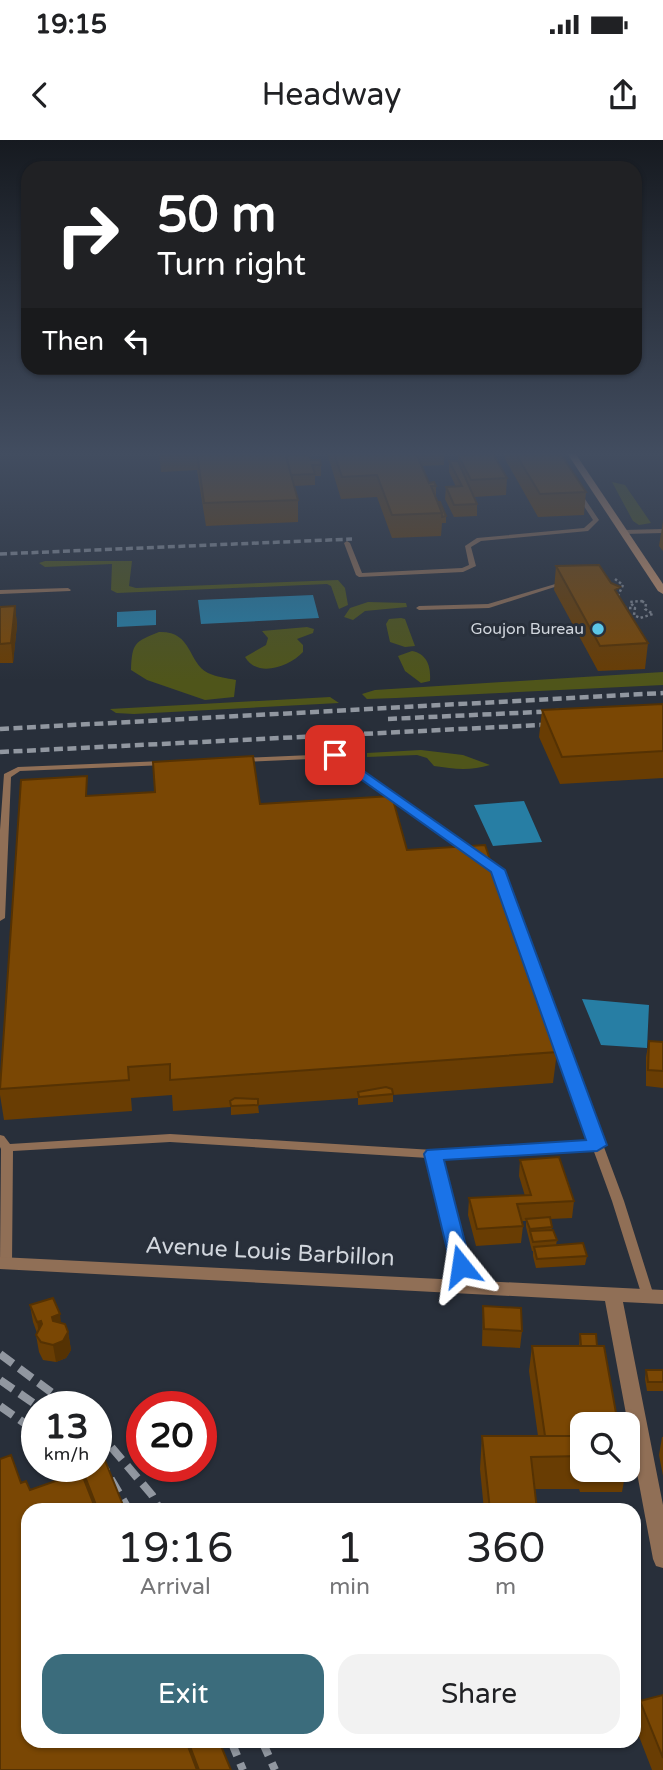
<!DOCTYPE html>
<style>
body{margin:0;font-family:"Varela Round",sans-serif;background:#f2f2f2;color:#202124;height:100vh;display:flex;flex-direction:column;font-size:26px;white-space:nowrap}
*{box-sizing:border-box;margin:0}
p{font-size:23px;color:#757577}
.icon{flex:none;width:38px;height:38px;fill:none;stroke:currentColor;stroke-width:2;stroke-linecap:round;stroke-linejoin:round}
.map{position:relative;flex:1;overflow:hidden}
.details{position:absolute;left:21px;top:1363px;width:620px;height:245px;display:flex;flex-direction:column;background:#fff;border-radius:21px;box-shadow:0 2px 5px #0004}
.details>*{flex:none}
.banner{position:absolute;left:21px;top:21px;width:621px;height:214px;border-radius:21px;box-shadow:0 2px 5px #0004;background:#202124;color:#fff;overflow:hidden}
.tools{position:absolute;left:570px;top:1272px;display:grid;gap:14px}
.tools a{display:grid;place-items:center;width:70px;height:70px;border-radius:14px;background:#fff;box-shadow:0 2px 5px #0004;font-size:35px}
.speed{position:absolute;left:21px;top:1251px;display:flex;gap:14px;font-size:35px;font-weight:700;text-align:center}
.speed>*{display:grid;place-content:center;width:91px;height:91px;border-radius:50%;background:#fff;box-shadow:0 2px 5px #0004;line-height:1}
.speed small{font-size:18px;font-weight:400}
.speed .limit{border:10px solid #d22;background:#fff;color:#111}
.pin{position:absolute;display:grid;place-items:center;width:60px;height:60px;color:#fff;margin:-30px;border-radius:14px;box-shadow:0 4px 10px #0006}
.me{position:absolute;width:77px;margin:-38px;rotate:345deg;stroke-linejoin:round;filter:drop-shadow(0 0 5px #0008)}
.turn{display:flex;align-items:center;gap:24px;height:147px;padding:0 21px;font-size:32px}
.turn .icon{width:91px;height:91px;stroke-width:2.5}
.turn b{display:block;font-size:49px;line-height:60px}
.then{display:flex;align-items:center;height:66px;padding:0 21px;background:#0003;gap:14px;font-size:26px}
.eta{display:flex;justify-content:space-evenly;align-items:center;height:119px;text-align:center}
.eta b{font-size:42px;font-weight:600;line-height:49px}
.primary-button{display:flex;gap:14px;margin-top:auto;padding:14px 21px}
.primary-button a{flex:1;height:80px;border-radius:21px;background:#3b6c7c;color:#fff;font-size:28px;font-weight:600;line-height:80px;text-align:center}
.primary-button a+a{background:#f2f2f2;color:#202124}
.status{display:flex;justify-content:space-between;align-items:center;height:49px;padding:0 35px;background:#fff;direction:ltr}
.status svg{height:19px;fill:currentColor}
header{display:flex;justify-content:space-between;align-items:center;height:91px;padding:0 21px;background:#fff;font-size:32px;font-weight:600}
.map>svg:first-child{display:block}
.green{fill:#4f551a}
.water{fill:#277ea4}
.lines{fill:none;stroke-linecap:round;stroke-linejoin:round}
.path{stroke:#7e848d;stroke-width:2.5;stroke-dasharray:2.5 2.5;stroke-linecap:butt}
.lane{fill:#906f56;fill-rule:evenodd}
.street{fill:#906f56;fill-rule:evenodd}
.secondary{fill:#c7926a;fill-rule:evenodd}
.rail-far2{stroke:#9197a0;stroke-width:3.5;stroke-dasharray:7 3.5;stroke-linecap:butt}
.rail-far1{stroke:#9197a0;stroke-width:4.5;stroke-dasharray:9 4.5;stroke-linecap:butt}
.rail{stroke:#9197a0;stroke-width:8;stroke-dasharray:16 8;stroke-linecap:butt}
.wall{fill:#693d03}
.shaded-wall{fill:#553203}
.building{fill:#7a4704;stroke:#553203;stroke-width:2}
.route{fill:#1a73e8;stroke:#114b97;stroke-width:2}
.poi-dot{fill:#5cc7e8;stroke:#282f3a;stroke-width:2.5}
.labels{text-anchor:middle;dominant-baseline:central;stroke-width:6;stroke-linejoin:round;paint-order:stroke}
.far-poi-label{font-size:16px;fill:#d1d6dd;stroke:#282f3a;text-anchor:end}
.near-street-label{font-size:23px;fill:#d1d6dd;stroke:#282f3a}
</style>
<div class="status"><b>19:15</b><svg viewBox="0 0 49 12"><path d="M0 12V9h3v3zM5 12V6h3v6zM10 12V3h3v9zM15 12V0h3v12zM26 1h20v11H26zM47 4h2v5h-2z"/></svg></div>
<header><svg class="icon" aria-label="back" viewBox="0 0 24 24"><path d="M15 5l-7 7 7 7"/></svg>Headway<svg class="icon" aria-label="share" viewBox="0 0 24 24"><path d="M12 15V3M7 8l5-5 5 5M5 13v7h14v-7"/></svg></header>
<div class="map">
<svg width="663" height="1630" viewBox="0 0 663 1630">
<rect width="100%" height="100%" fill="#282f3a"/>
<path class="green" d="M612 342 625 345 651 383 639 385 633 381Z
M45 421H132L129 446 136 448 338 440 345 448 348 465 339 469 331 446 327 444 117 453 111 450 112 424 45 427 39 423Z
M368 462 406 463 407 467 365 471 353 480 344 477 350 468Z
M401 478 405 479 415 506 405 507 390 502 386 484 389 479Z
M307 487 314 489 313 493 297 499 303 505V512C289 527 257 538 245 517L266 505 268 498 262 491Z
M159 492C193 491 187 522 208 533 216 537 227 538 236 540L234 557 205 560 147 540 131 530C132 502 135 502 159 492Z
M412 511C427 514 431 526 430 541L421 543 405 531 398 516Z
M663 532V545L396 558 367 559 362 554 375 550Z
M330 557 339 563 134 574 116 573 110 569Z
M421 610 463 615 490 625C470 631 454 629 434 626L427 618 417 615 367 617V613Z"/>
<path class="water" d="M313 455 319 478 201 484 198 460Z
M156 470V485L117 487V472Z
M524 661 542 702 493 706 474 665Z
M582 859 649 865 647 908 601 905Z"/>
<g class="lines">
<path class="path" d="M615 439 623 445 617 458
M642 461 646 464 645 469 653 474 640 478 634 475 635 468 630 462Z
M624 468H635"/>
<path class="lane" d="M579 352 581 353 599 380 588 391 481 401 471 407 476 426 463 432 359 437 356 435 344 403 347 401 350 403 362 433 462 428 469 425 465 406 477 398 584 388 593 380 576 354Z
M663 389V393L624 394 621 392 624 390Z
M562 442 567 443 489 468 419 470 416 468 419 466 488 464Z
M68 448 71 450 70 451 0 454V450Z
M335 614 501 730 624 1061 654 1156 652 1159 648 1161 644 1159 642 1156 612 1061 593 1009 439 1017 473 1147 471 1150 467 1152 463 1150 461 1147 428 1018 170 1002 13 1011 12 1123 10 1126 6 1127 2 1126 0 1123 1 1009 0 1007V995L4 996 10 1004 170 994 433 1010 591 1002 493 731 333 618 241 622 237 620 241 618Z
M163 621 167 623 166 625 20 631 11 637 5 778 0 781V690L4 634 18 627Z"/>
<path class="street" d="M0 1117 663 1150V1164L623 1162 663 1365V1428L656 1426 653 1419 605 1161 0 1129Z"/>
<path class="secondary" d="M567 313H575L663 444V454L658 451Z"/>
<path class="rail-far2" d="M0 414 352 399"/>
<path class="rail-far1" d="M388 579 560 571
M0 589 663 553
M0 612 561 584"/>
<path class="rail" d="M0 1214 71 1267
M0 1240 39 1267
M0 1266 37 1292
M96 1289 152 1355 160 1370
M96 1320 105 1329 129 1370
M76 1326 105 1370
M231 1601 243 1630
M262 1601 275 1630"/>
</g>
<path class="wall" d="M159 313H285L286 315 311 320 321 325V336H315V345L294 346 298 360V382L206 386 197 330 161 332Z
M327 313H444V325L422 326 429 343 436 346V357L446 376V383H442L441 396 392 398 377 357 341 359Z
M505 313H560L586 352 584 375 538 377 505 319Z
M458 315 507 338 506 355 474 357 477 364V376L454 377 445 359 446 347H456L449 332V321H458Z
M663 381V411L659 406Z
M556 426 619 456 648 503 645 529 598 531 554 450Z
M15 466 17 485 13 523H0V467Z
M663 564V638L560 644 539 597 542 570Z
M88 655 260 664 404 698 407 710 557 912 553 943 393 955V962L358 965V958L258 965 259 973 231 975V967L173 971 172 955 131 958 132 971 4 980 0 955V937Z
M649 901 663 902V948L646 946V917Z
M520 1020 574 1061 572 1078 550 1079 552 1090 557 1100 556 1105 587 1116 585 1125 536 1128 533 1116V1111H532L526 1087V1081H522L523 1086 521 1103 476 1106 468 1075 469 1058 525 1056 519 1036Z
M30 1165 61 1183 68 1192 71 1210 66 1218 56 1222 43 1220 39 1212 36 1195 37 1193 33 1182Z
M483 1166 522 1191 520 1208 482 1206Z
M580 1194H596L583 1284V1330H626L622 1352H580L579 1349H535L537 1370H484L480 1329 482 1296H538L529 1231 532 1206H579Z
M646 1230H663V1251H647L645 1239Z
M662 1297H663V1336L659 1315Z
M80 1326 125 1370H28V1601H219L231 1630H0L21 1343 30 1350 81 1332Z
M663 1555V1630H652L635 1586 640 1561Z"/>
<path class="shaded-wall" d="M15 466 17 485 13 523 11 503Z
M60 1174 62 1191 54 1194 52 1177Z
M41 1181 43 1198 40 1199 37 1182Z
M68 1192 71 1210 66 1218 56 1222 53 1205Z"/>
<path class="building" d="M197 313H285L298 360 204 363Z
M334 313H416L429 343 434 342 436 346H431L442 373 392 375 377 335 342 337Z
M515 313H560L586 352 540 354Z
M493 314 507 338 471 340 458 315Z
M286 315H309L311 320H320L321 325H312L315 334 291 335Z
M449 321H458L477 364 454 365 446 347 462 346Z
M438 362H440L446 376 442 377V373Z
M599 425 611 443 620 447 615 450 648 503 600 506 556 426Z
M15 466 11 503 0 504V467Z
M663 564V611L562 617 542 570Z
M253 616 260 664 392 656 407 710 485 705 557 912 170 940V924L128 927 129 940 0 949 21 640 87 636 86 656 155 652 153 622Z
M649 901 663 902V931L648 930Z
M386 947 392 949 393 954 359 957 358 952Z
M235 958 258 959V965L231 966 230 961Z
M559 1017 574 1061 517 1064 523 1086 477 1089 469 1058 531 1055 520 1020Z
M550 1077 552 1087 530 1089 526 1079Z
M553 1090 557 1100 533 1102 530 1091Z
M583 1103 587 1116 537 1119 534 1107Z
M53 1158 60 1174 52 1177 53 1181 65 1184 68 1192 63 1201 53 1205 41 1202 36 1195 42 1184 41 1181 37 1182 30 1165Z
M483 1166 521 1168 522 1191 484 1189Z
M580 1194H596L597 1206H581Z
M532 1206H604L618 1284H583V1296H545Z
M646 1230H663V1242H648Z
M482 1296H583V1316L531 1317 537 1370H490Z
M11 1315 21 1343 26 1341 30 1350 81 1332 96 1370H28V1601H186L197 1630H0V1319Z
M104 1318 125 1370H98L81 1326H96V1320Z
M663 1555V1618L640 1561Z
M188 1601H219L231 1630H199Z"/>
<linearGradient id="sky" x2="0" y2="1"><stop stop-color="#161a20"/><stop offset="0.58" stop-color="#424d60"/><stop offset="1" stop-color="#424d60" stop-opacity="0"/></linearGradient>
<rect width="663" height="541" fill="url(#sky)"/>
<path class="route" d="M335 611 505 730 607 1005 597 1011 444 1020 471 1126 468 1132H454L451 1126 424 1014 427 1010 586 1000 491 732 331 618 329 615Z"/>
<circle class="poi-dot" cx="598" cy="489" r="7"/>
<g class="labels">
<g class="far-poi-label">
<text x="584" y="489">Goujon Bureau</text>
</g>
<g class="near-street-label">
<text transform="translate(270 1112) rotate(3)">Avenue Louis Barbillon</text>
</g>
</g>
</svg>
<div class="tools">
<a><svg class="icon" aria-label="search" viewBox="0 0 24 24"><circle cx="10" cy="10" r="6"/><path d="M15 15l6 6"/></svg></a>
</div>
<div class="speed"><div>13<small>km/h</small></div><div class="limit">20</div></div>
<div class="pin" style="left:335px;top:615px;background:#d93025"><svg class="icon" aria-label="arrive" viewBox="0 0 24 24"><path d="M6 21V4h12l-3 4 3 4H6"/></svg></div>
<svg class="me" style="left:461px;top:1126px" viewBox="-20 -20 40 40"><path d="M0-17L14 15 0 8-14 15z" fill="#1a73e8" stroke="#fff" stroke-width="4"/></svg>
<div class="banner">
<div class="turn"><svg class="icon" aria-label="right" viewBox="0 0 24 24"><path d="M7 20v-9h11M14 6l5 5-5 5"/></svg><div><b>50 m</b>Turn right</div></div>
<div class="then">Then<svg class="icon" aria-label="left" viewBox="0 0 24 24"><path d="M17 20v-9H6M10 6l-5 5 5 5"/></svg></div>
</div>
<section class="details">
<div class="eta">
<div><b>19:16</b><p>Arrival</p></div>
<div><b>1</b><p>min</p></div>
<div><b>360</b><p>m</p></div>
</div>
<div class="primary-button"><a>Exit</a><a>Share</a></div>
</section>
</div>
